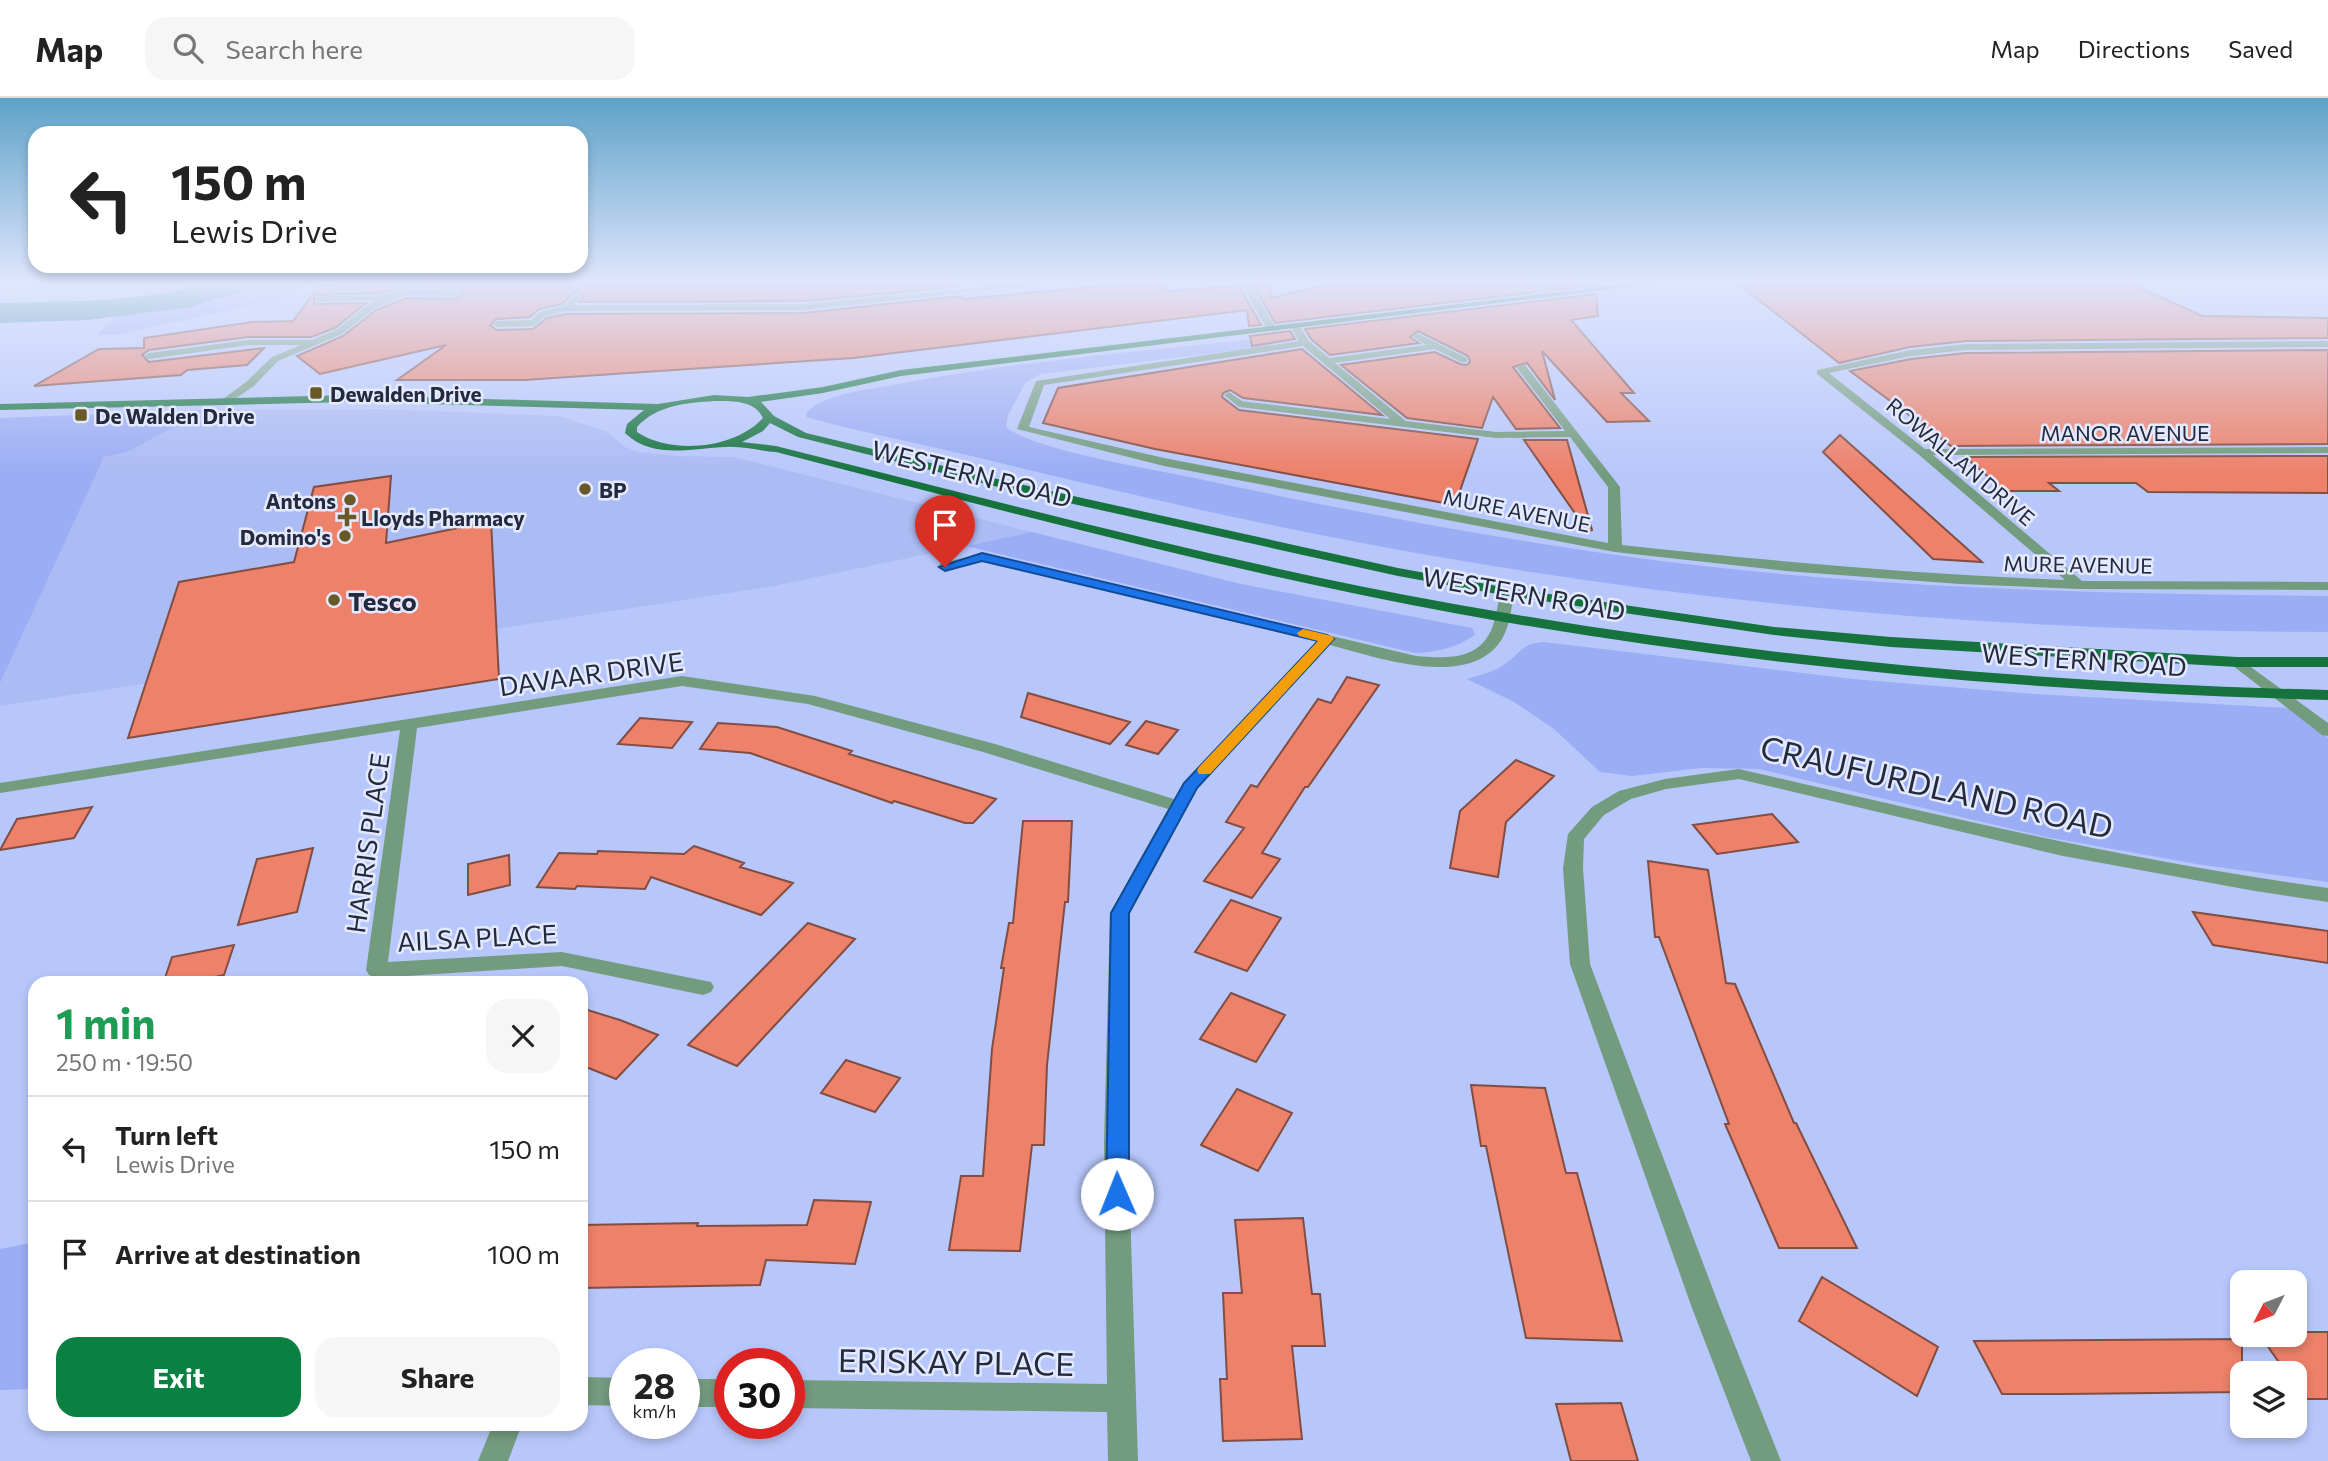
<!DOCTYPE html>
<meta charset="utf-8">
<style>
body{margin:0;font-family:Commissioner,sans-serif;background:#f6f6f6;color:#222;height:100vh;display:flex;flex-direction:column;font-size:26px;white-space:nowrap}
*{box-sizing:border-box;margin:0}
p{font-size:23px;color:#767676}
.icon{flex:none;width:38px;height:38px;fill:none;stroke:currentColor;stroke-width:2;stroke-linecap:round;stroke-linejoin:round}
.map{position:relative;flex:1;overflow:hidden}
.panel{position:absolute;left:28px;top:878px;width:560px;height:455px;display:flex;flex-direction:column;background:#fff;border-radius:21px;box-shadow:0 4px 10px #0003}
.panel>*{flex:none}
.hud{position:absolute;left:28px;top:28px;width:560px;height:147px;border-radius:21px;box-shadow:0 4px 10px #0003;background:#fff;color:#222;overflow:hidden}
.needle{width:46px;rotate:228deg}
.controls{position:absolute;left:2230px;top:1172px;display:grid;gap:14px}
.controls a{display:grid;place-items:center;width:77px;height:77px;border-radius:14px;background:#fff;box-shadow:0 4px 10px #0003;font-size:35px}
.speed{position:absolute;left:609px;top:1250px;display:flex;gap:14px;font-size:35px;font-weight:700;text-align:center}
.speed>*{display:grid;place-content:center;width:91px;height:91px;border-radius:50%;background:#fff;box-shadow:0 4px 10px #0003;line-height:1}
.speed small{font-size:18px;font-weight:400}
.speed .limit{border:10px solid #d22;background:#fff;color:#111}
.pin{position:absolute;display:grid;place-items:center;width:60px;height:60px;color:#fff;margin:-72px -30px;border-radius:50% 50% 50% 0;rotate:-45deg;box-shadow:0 0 7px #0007}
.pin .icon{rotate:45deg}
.me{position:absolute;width:77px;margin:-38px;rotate:359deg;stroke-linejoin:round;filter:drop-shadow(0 0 5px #0008)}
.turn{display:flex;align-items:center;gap:24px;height:147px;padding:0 28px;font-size:32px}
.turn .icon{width:91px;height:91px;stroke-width:2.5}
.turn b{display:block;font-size:49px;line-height:60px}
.round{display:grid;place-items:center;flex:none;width:74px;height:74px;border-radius:21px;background:#f6f6f6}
.overview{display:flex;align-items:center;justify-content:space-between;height:119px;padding:0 28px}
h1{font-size:42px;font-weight:700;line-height:52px;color:#1e9e55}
.cta{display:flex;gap:14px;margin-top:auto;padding:14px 28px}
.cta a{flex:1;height:80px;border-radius:21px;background:#0b8043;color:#fff;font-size:28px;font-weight:700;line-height:80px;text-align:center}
.cta a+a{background:#f6f6f6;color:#222}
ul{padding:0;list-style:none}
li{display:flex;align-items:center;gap:21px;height:105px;padding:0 28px;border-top:2px solid #e0e0e0}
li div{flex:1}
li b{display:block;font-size:26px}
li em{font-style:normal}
header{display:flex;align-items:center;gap:42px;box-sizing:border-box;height:98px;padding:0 35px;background:#fff;border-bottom:2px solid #e0e0e0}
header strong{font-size:33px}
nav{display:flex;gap:38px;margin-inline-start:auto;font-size:24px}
.search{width:490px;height:63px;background:#f6f6f6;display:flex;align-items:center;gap:18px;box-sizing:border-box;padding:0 24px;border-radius:21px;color:#767676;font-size:26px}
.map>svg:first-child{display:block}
.built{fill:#abbbf4}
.green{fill:#9badf4}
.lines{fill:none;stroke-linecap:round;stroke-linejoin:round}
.river{fill:#338797;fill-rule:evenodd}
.building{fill:#ed816a;stroke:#824d42;stroke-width:2}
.minor{fill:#739b7e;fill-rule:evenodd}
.major{fill:#17733e;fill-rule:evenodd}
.route{fill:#1a73e8;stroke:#114b97;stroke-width:2}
.slow{fill:#f59e0b}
.poi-dot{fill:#695927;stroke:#e3e9ff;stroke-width:2.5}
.labels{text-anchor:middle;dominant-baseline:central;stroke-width:5;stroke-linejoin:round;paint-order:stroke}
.far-poi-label{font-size:21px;font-weight:bold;fill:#24293d;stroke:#e3e9ff;text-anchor:start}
.far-street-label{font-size:21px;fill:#24293d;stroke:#e3e9ff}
.street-label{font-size:26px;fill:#24293d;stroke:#e3e9ff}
.poi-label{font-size:26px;font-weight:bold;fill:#24293d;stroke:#e3e9ff;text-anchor:start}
.near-street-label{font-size:32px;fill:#24293d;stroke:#e3e9ff}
</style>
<header>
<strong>Map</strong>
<div class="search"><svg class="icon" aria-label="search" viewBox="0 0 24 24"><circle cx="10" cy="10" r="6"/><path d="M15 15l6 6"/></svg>Search here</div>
<nav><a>Map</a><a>Directions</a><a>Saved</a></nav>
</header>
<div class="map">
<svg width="2328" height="1363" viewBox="0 0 2328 1363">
<rect width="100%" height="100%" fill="#b8c7fb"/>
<path class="built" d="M383 311 559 318 607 334 625 349 638 354 677 358 734 359 1032 434 774 488 0 608V584L104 359 127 354 206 312Z"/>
<path class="green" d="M251 184H308L283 201 120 236 97 237 111 222 128 212 227 195Z
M1287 238 1294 242 1255 250 1041 276 1026 284 1008 317 1006 329C1035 353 1157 372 1199 381 1339 411 1481 438 1623 458 1856 490 2093 496 2328 498V534C2037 534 1744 511 1457 462 1297 435 1137 399 980 360 922 346 863 335 806 319L807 314C827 295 867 292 893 287 1023 262 1156 252 1287 238Z
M206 312 127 354 104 359 0 585V320Z
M1032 434 1241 486 1472 530 1475 537C1455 550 1438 554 1415 555L966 448Z
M1544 544 1853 581 2034 596 2286 610 2299 616 2328 640V784L2202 767 2046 739 1759 671 1701 670 1632 678 1600 674 1554 631 1514 604 1467 581C1480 577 1494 574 1505 566 1522 554 1520 546 1544 544Z
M35 1144V1291L0 1292V1151Z"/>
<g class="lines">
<path class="river" d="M209 184H255L251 190 191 209 88 222 0 225V205C67 203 145 205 209 184Z"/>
</g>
<path class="building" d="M369 184H403L389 193 378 195 314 197V205L318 206 366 205 335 230 311 239H248L149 252 142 257 149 264 264 250 247 267 187 272 181 277 34 288 99 251 144 250V240L252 224 293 223 319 188Z
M418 184H954L956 189 804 203 579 204 584 198 577 192 562 206 539 211 530 219 496 221 490 227 497 232 533 231 547 220 566 216 804 215 961 198 963 201 1146 184H1158L1167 193 1239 188 1261 227 1249 228 1247 212 853 260 524 282H397L446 247 320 276 297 258 343 238 376 212 406 200 456 201 463 195 456 189H415Z
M1336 184H1525L1537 194 1275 225 1253 187 1270 185 1271 200Z
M1542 184H1596V187L1554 192Z
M1776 184H2128L2202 218 2328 220V240L1966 243 1910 249 1839 265 1741 188Z
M1596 196 1598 218 1571 222 1634 295H1621L1649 323 1607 324 1542 253 1555 302 1527 265 1513 269 1560 330 1516 331 1493 299 1482 330 1407 320 1341 267 1435 254 1460 266 1467 267 1470 264 1468 258 1418 233 1410 239 1419 245 1330 257 1311 241 1305 231Z
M1290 233 1295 241 1252 248 1250 238Z
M1302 251 1382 317 1243 300 1230 292 1223 295 1222 299 1239 312 1478 341 1455 407 1155 351 1043 325 1058 290Z
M2328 252V346L1951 348 1850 273 1911 261 1966 255Z
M1840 337 1982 464 1933 461 1823 354Z
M1524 342H1567L1592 432 1588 434Z
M2328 358V395L2148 394 2136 385H2049L2059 393H2005L1965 359Z
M391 378 386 445 491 423 499 581 128 640 179 484 294 464 314 389Z
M1347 579 1379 587 1308 689H1305L1262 755 1280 761 1252 800 1204 783 1244 730 1226 724 1251 687 1257 689 1318 601 1331 605Z
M1028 595 1130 624 1110 646 1021 619Z
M640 620 692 624 672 650 618 646Z
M1146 623 1178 632 1158 656 1126 647Z
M718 625 777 629 852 653 849 656 996 701 973 725H965L894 703 892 705 750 655 700 651Z
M1516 662 1554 678 1506 724 1498 779 1450 770 1460 713Z
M92 709 74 740 0 752 17 721Z
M1772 716 1798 744 1717 756 1693 727Z
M1023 723H1072L1068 804H1065L1047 967 1044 1047H1032L1020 1153 949 1152 961 1078H983L992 951 1004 870H1001L1009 825H1013Z
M694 748 744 765 740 769 793 785 761 817 651 779 645 791 577 788 575 791 537 789 559 755 597 756 598 753 684 756Z
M313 750 297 814 238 827 257 761Z
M509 757 510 787 468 797V766Z
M1648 763 1708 772 1726 885 1735 886 1794 1025H1796L1857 1150H1779L1725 1026H1729L1659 839H1655Z
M1231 802 1281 820 1247 873 1195 854Z
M2193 814 2328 833V865L2213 847Z
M808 825 855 841 737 968 688 947Z
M234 847 224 877 182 886H163L172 859Z
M1231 895 1285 917 1256 964 1200 941Z
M581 910 620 922 658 937 616 981 581 967Z
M846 962 900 980 875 1014 821 995Z
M1471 987 1545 990 1566 1075H1577L1622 1243 1526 1240 1486 1048H1481Z
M1237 991 1292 1015 1258 1073 1201 1047Z
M814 1102 871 1104 855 1166 766 1162 760 1187 581 1190V1127L698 1125 697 1128 807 1127Z
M1303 1120 1312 1196H1320L1325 1248H1292L1302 1341 1223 1343 1220 1281H1227L1223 1195H1242L1235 1122Z
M1822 1179 1938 1249 1917 1298 1799 1223Z
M2294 1234H2328V1301H2304L2294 1287V1276H2287L2260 1237H2294Z
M2242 1241V1294L2065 1296H2002L1974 1243Z
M1621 1305 1638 1363H1571L1556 1306Z"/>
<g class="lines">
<path class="minor" d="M407 184H415L410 192H456L460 195 456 198 405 197 375 210 342 236 278 263 254 288 232 303 223 301 246 284 272 259 301 247H248L149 261 144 258 149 255 248 242H312L336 232 369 206 379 202 319 204 316 203V199C342 195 391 206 407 184Z
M1034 184H1064L804 212 566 213 546 218 533 228 497 229 492 226 497 223 531 222 540 214 563 208 577 195 581 198 573 207 804 206Z
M1240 184H1248L1276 231 1274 233H1268Z
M1527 184H1537L1557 197 1550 199Z
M1295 225 1298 226 1309 243 1329 260 1426 247 1412 238 1417 235 1467 260V264H1461L1435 251 1335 265 1406 323 1496 334 1565 333 1516 269 1525 267 1620 389 1622 447C1769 463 1917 476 2065 482L1918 356 1817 276V272L1911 252 1966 246 2328 243V249L1966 252 1911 258 1829 275 1925 351 2328 349V355L1933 357 2082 483 2328 484V492L2079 491 1960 486 1786 473 1615 454 1164 368 1017 331 1036 283 1299 243 1290 228ZM1303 248 1390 321 1242 303 1229 294 1224 297 1239 309 1496 340 1570 339 1608 389V445L1164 360 1029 329 1044 287Z
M982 455 1416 558C1441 560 1473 563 1488 538 1496 526 1497 507 1501 494L1508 490 1515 494C1511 509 1510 528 1502 541 1470 593 1376 559 1330 547L1198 690 1130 815 1128 1045 1138 1363H1108L1107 1314 789 1310V1282L1107 1286 1104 1045 1110 815 1168 711 983 654 808 606 682 588 417 630 388 864 562 854 711 884 714 889 711 894 703 897 562 868 376 880 369 877 366 872 400 632 0 695V685L682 578 815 598 995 646 1174 701 1184 684 1317 543 982 463 945 473 938 469 940 466Z
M2237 559 2328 625V638L2322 637 2232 567 2229 564Z
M1739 671C1934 716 2129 763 2328 790V804L2255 793 2063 758 1739 681 1666 691 1631 701 1604 717 1584 741 1583 770 1590 866 1720 1210 1781 1363H1751L1692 1210 1570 866 1563 770 1568 736 1592 709 1619 693 1665 681Z
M581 1279 625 1280V1308L581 1307Z
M684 1281H730V1309H684Z
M493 1326H522L508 1363H478Z"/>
<path class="major" d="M1644 184H1670L901 278 823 295 761 304 774 318 806 335 1010 384 1398 470 1508 490 1774 529 1891 539 2237 559H2328V569H2237L1891 549 1774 537 1508 498 1398 478 1010 392 798 339 770 325 763 333 742 344 776 348C1001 404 1226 465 1454 506 1743 558 2034 585 2328 592V602C2034 594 1743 568 1454 515 1225 473 1001 412 776 354 760 353 742 348 726 349 693 350 653 362 625 335L627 326 644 312 351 304 0 312V306L351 297 658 306 714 297 748 299 823 289 901 272ZM714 303C732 303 755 302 763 320 735 351 671 357 637 334V329C657 307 686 305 714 303Z"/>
</g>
<linearGradient id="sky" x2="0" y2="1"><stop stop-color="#5fa2c8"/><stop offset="0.49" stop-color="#dfe6fd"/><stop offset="1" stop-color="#dfe6fd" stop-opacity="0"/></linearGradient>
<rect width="2328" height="375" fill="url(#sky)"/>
<path class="route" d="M982 455 1327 537 1334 541 1197 690 1129 815V1096L1125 1103 1117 1106 1109 1103 1106 1096 1111 815 1184 685 1318 543 982 463 945 473 939 469Z"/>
<path class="slow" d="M1303 531 1332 538 1334 541 1210 676H1199L1197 672 1199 669 1318 543 1299 538 1297 535Z"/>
<g class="poi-dot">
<rect x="309" y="288" width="14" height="14" rx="3.5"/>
<rect x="74" y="310" width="14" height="14" rx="3.5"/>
<circle cx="585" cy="391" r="7"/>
<circle cx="350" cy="402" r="7"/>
<path d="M343.5 408.5h7v7h7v7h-7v7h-7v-7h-7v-7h7z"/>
<circle cx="345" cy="438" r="7"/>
<circle cx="334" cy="502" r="7"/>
</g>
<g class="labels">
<g class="far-poi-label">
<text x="330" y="295">Dewalden Drive</text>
<text x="95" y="317">De Walden Drive</text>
<text x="599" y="391">BP</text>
<text x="336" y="402" text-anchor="end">Antons</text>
<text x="361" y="419">Lloyds Pharmacy</text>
<text x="331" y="438" text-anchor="end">Domino's</text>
</g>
<g class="far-street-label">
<text x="2125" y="334">MANOR AVENUE</text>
<text transform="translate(1961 363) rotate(40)">ROWALLAN DRIVE</text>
<text transform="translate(1517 412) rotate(11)">MURE AVENUE</text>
<text transform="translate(2078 466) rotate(1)">MURE AVENUE</text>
</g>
<g class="street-label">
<text transform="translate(972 375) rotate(14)">WESTERN ROAD</text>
<text transform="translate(1524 495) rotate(10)">WESTERN ROAD</text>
<text transform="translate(2084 561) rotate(4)">WESTERN ROAD</text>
<text transform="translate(591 575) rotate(-8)">DAVAAR DRIVE</text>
<text transform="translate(367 745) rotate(-82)">HARRIS PLACE</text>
<text transform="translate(477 839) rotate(-3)">AILSA PLACE</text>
</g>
<g class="poi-label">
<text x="348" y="502">Tesco</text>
</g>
<g class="near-street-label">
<text transform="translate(1937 688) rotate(13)">CRAUFURDLAND ROAD</text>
<text transform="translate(956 1263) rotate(1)">ERISKAY PLACE</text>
</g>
</g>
</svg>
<div class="controls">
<a><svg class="needle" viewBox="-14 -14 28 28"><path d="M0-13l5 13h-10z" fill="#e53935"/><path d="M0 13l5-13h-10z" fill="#767676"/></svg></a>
<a><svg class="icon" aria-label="layers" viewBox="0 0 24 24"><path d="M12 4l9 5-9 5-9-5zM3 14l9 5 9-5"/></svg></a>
</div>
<div class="speed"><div>28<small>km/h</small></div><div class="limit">30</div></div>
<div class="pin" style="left:945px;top:469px;background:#d93025"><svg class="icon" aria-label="arrive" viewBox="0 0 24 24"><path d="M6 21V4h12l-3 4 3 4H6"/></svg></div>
<svg class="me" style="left:1117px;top:1096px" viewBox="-20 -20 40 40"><circle r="19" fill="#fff"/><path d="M0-13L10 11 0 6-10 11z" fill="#1a73e8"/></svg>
<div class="hud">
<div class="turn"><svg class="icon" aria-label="left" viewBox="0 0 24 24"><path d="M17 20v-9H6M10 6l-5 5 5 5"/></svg><div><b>150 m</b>Lewis Drive</div></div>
</div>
<section class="panel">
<div class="overview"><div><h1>1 min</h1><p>250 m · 19:50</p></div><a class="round"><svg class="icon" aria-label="close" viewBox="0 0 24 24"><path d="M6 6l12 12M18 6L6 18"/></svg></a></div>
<ul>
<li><svg class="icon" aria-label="left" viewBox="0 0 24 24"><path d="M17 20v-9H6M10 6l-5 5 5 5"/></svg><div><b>Turn left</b><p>Lewis Drive</p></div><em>150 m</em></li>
<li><svg class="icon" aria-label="arrive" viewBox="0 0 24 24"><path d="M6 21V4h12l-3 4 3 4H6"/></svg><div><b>Arrive at destination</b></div><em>100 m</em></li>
</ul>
<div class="cta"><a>Exit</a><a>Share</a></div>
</section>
</div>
